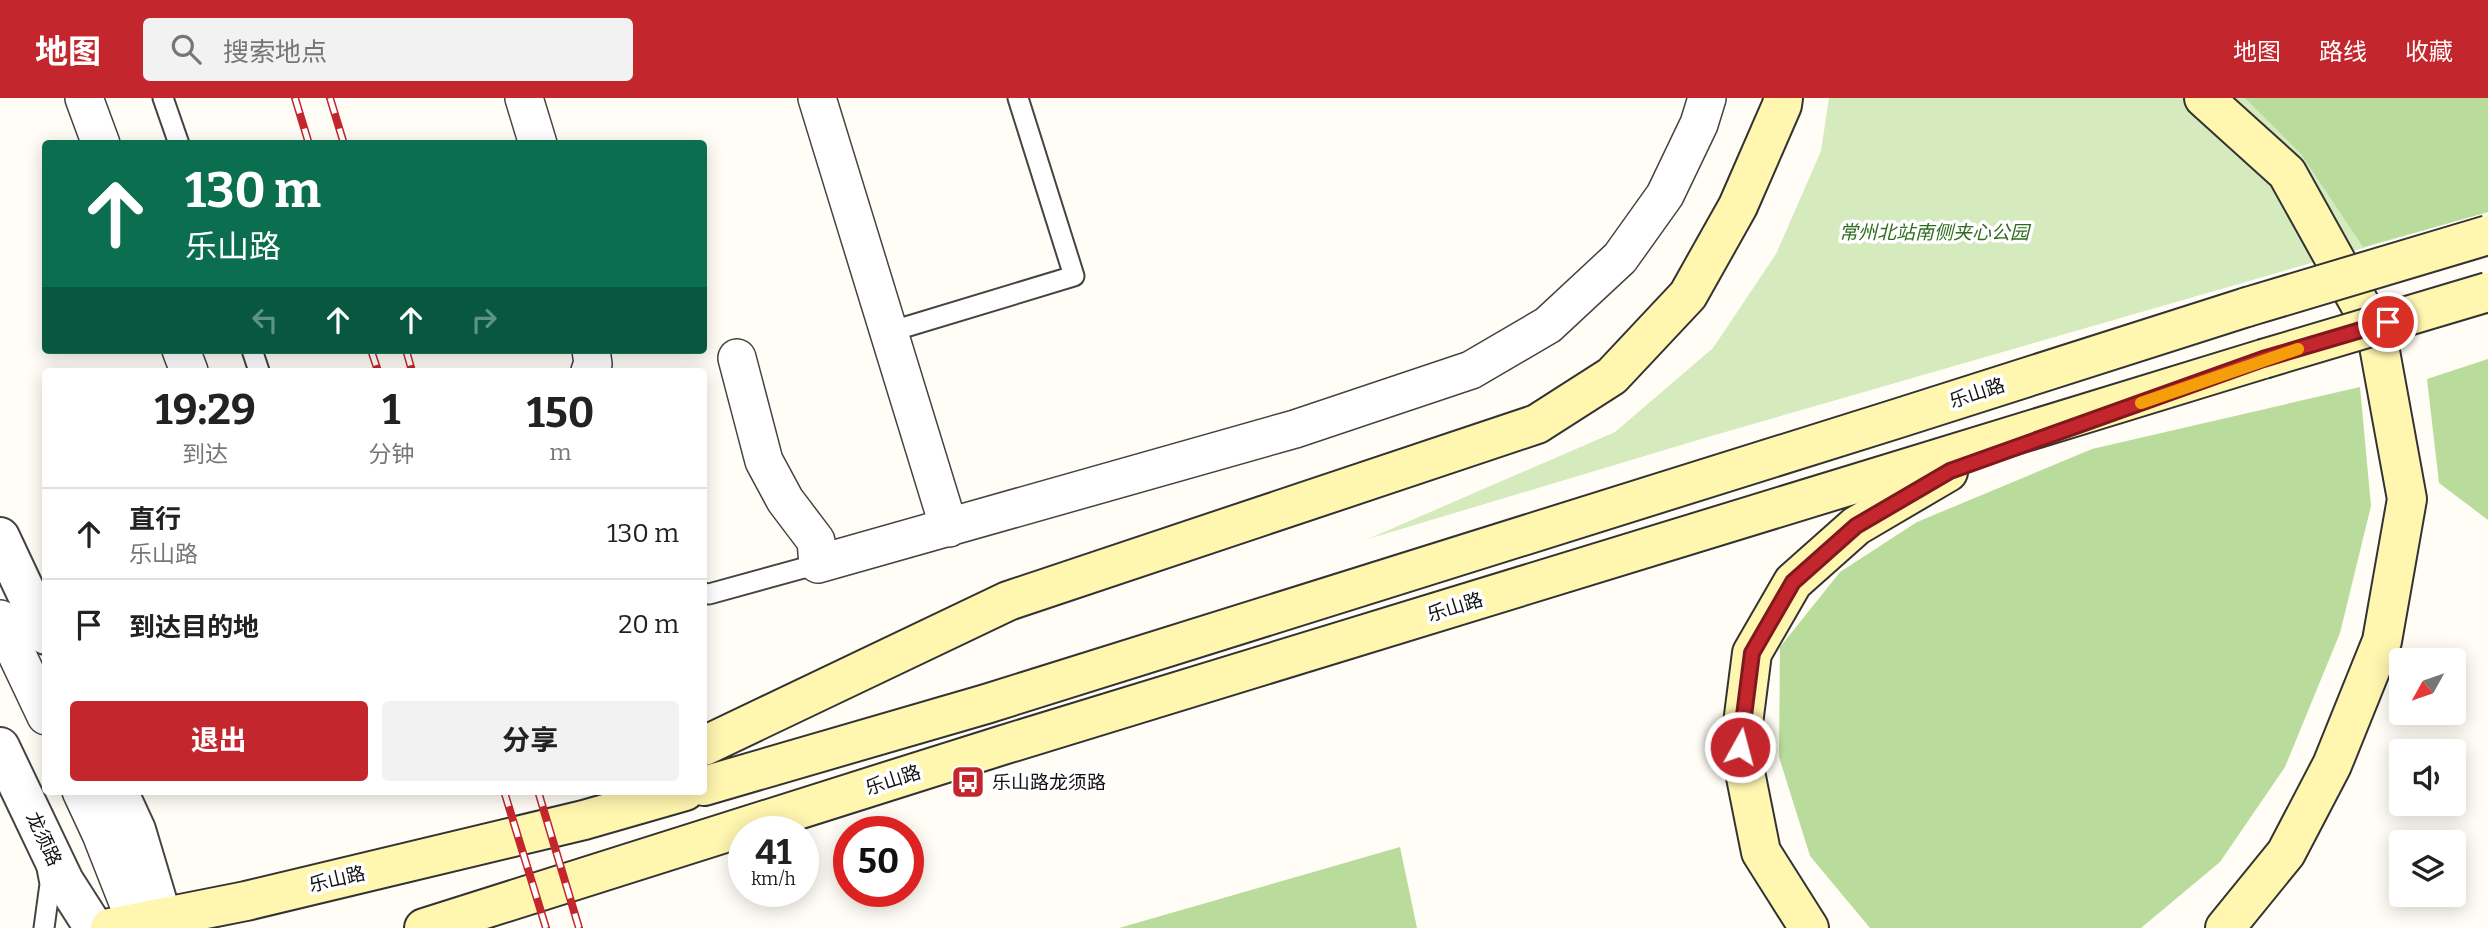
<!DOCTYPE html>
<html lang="zh">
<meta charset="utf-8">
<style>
body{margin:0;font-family:Bitter,"Noto Sans SC",serif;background:#f2f2f2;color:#222;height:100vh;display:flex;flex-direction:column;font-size:26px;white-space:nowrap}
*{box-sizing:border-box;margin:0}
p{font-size:23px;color:#767676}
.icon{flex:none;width:38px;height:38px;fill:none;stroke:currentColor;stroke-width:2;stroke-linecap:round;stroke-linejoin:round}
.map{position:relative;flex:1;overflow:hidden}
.drawer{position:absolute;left:42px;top:270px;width:665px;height:427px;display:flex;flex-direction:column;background:#fff;border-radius:7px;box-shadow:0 4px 18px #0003}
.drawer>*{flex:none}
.hud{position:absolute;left:42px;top:42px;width:665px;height:214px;border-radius:7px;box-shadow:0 4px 18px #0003;background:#0b6e4f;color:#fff;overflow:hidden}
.needle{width:46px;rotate:230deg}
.buttons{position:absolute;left:2389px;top:550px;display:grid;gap:14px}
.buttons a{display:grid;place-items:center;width:77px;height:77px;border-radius:7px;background:#fff;box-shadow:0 4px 18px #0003;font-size:35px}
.speed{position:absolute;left:728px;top:718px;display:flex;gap:14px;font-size:35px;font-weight:700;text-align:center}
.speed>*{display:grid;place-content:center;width:91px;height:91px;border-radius:50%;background:#fff;box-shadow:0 4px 18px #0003;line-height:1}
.speed small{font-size:18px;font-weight:400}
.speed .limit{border:10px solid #d22;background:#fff;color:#111}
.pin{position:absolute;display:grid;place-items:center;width:60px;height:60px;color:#fff;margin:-30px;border:4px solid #fff;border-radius:50%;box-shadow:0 2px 7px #0007}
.me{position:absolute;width:77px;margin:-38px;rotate:7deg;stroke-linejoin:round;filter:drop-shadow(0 0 5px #0008)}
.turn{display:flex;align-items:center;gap:24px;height:147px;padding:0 28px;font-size:32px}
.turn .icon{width:91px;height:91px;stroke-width:2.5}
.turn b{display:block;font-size:49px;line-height:60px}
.lanes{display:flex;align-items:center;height:66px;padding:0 28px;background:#0003;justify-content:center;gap:35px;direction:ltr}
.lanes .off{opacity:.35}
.eta{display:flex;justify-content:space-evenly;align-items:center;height:119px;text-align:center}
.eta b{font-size:42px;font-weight:700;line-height:49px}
.button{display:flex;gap:14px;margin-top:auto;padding:14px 28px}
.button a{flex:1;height:80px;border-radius:7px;background:#c4262e;color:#fff;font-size:28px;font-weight:700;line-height:80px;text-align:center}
.button a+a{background:#f2f2f2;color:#222}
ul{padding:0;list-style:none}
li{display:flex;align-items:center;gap:21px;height:91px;padding:0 28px;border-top:2px solid #e0e0e0}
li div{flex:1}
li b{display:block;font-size:26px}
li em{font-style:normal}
header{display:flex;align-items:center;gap:42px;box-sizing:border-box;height:98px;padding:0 35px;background:#c4262e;color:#fff}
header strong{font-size:33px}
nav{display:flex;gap:38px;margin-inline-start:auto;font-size:24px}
.search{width:490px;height:63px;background:#f2f2f2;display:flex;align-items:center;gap:18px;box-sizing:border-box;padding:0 24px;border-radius:7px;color:#767676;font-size:26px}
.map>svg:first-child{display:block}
.green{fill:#d5ebbd}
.forest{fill:#b9dc9c}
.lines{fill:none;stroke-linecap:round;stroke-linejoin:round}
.service-casing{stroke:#444;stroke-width:23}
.minor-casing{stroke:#444;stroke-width:40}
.tertiary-casing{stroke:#444;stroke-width:42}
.secondary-casing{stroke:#333;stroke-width:42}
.service{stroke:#fff;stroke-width:19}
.minor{stroke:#fff;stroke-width:37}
.tertiary{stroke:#fff;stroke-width:38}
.secondary{stroke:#fff6b0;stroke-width:38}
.rail-casing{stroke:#c4262e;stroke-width:8}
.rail{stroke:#fff;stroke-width:5;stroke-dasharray:16;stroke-linecap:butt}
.secondary-bridge-casing{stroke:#333;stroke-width:42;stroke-linecap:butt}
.secondary-bridge{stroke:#fff6b0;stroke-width:38}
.route-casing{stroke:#7f191e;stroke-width:18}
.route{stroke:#c4262e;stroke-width:12}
.slow{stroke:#f59e0b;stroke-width:12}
.labels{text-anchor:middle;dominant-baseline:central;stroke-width:7;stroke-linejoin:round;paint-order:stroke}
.park-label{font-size:19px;font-style:italic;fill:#2f6b1f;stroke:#fff}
.street-label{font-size:19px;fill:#111;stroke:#fff}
.poi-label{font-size:19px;fill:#111;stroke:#fff;text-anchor:start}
</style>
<header>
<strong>地图</strong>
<div class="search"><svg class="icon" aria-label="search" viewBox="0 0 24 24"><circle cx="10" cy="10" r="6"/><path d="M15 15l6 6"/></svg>搜索地点</div>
<nav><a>地图</a><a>路线</a><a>收藏</a></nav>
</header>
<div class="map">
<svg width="2488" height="830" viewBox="0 0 2488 830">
<rect width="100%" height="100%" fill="#fffdf5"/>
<path class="green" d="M1829 0H2488V114L1708 339 1368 441 1615 334 1713 250 1776 156 1821 53Z"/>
<path class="forest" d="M2245 0H2488V114L2363 149 2301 56Z
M2488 261V422L2439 385 2427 281Z
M2360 289 2371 408 2340 535 2285 669 2220 764 2141 830H1870L1810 758 1779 659 1780 549 1840 474 1917 424 2092 351Z
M1400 749 1417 830H1119Z"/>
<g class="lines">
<defs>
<path id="service" d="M163 0 179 46
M889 234 1074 178 1018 0
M252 252 259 273
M704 495 709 496 818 466
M44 830 50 786 47 770"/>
<path id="minor" d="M84 0 101 46
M524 0 538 46
M817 0 949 430
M181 252 189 273
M737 260 764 363 785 402 816 443 818 466 1295 331 1471 272 1548 227 1620 160 1665 97 1699 26 1707 0
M590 273 593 266 591 252
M0 521 46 618
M81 693 101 736 138 830"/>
<path id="tertiary" d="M0 439 46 537
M0 649 64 783 94 830
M118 693 136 732 162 819 163 830"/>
<path id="secondary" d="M2204 0 2287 75 2377 237 2407 401 2382 543 2332 667 2286 755 2225 830
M704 648 1008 503 1537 326 1612 278 1688 197 1738 108 1782 7 1783 0
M704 688 986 606 1899 320 2247 209
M110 830 246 803 584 722 685 693
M424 830 1003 647 2263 261
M1809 830 1761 754 1740 649 1752 555 1793 484 1856 428 1948 374"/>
</defs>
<use href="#service" class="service-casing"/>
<use href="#minor" class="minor-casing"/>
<use href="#tertiary" class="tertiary-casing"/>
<use href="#secondary" class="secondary-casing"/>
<use href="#service" class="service"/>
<use href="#minor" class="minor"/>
<use href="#tertiary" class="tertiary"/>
<use href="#secondary" class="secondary"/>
<defs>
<path id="rail" d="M295 0 309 46
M330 0 344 46
M371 252 378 273
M406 252 412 273
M504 693 546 830
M538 693 579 830"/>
</defs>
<use href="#rail" class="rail-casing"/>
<use href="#rail" class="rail"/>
<defs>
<path id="secondary-bridge" d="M2247 209 2488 137
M2263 261 2488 194"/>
</defs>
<use href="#secondary-bridge" class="secondary-bridge-casing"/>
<use href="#secondary-bridge" class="secondary-bridge"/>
</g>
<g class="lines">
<defs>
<path id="route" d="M1740 649 1752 555 1793 484 1856 428 1950 373 2263 261 2388 224"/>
</defs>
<use href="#route" class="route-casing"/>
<use href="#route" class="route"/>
<path class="slow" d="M2141 305 2298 251"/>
</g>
<defs>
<symbol id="bus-square" viewBox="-11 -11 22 22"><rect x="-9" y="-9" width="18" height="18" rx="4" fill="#c4262e" stroke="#fff"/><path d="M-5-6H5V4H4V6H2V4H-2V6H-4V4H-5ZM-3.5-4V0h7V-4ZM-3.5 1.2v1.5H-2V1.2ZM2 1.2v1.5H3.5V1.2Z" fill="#fff"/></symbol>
</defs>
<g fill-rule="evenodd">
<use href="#bus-square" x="949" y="665" width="38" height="38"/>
</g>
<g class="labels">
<g class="park-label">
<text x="1934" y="134">常州北站南侧夹心公园</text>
</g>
<g class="street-label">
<text transform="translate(1977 295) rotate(-18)">乐山路</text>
<text transform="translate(1455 509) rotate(-17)">乐山路</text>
<text transform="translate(893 682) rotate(-18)">乐山路</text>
<text transform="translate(44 741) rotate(65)">龙须路</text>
<text transform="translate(337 781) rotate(-13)">乐山路</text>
</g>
<g class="poi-label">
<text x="992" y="684">乐山路龙须路</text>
</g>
</g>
</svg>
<div class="buttons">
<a><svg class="needle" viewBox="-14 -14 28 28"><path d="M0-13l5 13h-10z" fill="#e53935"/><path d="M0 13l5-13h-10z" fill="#767676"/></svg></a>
<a><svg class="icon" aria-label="sound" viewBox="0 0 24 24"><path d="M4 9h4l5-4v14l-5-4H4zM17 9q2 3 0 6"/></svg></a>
<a><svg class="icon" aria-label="layers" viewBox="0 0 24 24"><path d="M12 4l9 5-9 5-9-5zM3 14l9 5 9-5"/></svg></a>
</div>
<div class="speed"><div>41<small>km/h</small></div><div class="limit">50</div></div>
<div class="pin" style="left:2388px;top:224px;background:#d93025"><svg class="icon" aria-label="arrive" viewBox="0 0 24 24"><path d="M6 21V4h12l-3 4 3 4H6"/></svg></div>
<svg class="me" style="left:1740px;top:649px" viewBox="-20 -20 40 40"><circle r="17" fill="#c4262e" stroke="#fff" stroke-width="3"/><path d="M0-11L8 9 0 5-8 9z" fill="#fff"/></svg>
<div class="hud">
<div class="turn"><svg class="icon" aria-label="ahead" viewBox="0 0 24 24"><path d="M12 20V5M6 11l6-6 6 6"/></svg><div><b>130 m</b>乐山路</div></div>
<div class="lanes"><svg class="icon off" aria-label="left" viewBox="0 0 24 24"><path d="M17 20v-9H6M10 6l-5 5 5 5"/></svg><svg class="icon" aria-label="ahead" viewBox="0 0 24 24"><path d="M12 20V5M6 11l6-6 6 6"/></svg><svg class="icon" aria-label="ahead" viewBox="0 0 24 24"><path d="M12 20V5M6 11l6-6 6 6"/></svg><svg class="icon off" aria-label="right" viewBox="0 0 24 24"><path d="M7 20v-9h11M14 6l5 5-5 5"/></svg></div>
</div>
<section class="drawer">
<div class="eta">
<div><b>19:29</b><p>到达</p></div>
<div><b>1</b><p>分钟</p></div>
<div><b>150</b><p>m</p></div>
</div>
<ul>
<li><svg class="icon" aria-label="ahead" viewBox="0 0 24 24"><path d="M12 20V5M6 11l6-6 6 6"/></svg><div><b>直行</b><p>乐山路</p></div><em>130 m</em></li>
<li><svg class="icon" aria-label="arrive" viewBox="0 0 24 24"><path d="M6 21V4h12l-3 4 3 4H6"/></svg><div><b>到达目的地</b></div><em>20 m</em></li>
</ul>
<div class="button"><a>退出</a><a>分享</a></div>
</section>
</div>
